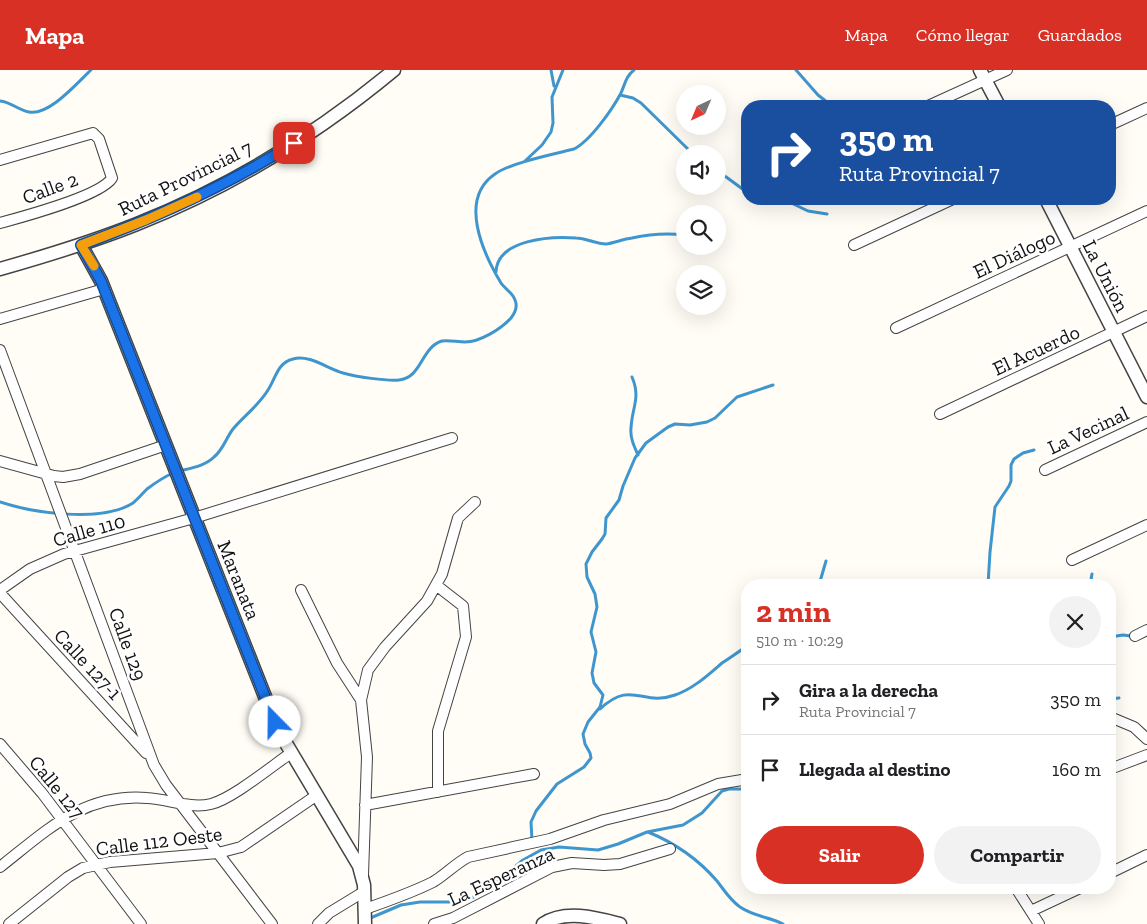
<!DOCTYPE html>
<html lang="es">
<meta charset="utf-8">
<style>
body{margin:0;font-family:"Zilla Slab",serif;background:#f2f2f2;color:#202124;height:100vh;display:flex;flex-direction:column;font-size:19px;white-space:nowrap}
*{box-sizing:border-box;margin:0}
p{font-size:16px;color:#757577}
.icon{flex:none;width:28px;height:28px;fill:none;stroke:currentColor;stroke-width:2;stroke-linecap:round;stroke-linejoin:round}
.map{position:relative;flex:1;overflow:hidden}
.drawer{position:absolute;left:741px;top:509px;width:375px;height:315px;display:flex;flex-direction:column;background:#fff;border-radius:20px;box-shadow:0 5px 20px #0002}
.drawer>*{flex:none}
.hud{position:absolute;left:741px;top:30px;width:375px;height:105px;border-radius:20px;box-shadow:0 5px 20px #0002;background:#1a4fa0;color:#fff;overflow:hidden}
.needle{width:32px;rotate:224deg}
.controls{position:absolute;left:676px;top:15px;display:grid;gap:10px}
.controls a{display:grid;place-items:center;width:50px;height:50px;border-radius:50%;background:#fff;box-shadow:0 5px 20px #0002;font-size:25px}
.pin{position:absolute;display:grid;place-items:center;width:42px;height:42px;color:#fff;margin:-21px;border-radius:10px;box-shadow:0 2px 8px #0006}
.me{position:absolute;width:55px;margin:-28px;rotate:338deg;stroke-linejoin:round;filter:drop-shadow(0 0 4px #0008)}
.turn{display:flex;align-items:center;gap:18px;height:105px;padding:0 15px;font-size:22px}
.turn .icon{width:65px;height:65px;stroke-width:2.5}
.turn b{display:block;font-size:35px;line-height:42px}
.round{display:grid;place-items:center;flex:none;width:52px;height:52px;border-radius:26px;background:#f2f2f2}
.head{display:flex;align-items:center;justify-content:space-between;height:85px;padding:0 15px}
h1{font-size:30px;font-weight:700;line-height:38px;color:#d93025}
.cta{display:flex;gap:10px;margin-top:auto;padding:10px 15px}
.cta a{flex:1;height:58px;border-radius:30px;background:#d93025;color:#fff;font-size:20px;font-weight:700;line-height:58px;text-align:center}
.cta a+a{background:#f2f2f2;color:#202124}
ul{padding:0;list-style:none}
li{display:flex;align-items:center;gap:15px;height:70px;padding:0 15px;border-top:1px solid #e0e0e0}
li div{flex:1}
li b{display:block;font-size:19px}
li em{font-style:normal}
header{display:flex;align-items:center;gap:30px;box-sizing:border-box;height:70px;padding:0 25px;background:#d93025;color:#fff}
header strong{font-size:24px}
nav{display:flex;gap:28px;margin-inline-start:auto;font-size:18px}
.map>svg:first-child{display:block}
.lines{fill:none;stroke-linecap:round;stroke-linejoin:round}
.stream{stroke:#3f96cf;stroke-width:3}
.minor-casing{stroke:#444;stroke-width:12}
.tertiary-casing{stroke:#444;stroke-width:15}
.minor{stroke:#fff;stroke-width:10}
.tertiary{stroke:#fff;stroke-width:12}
.route-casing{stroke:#114b97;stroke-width:12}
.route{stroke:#1a73e8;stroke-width:9}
.slow{stroke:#f59e0b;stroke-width:9}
.labels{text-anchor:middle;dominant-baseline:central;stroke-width:5;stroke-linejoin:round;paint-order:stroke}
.street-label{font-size:20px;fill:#111;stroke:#fff}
</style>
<header>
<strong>Mapa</strong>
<nav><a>Mapa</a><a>Cómo llegar</a><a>Guardados</a></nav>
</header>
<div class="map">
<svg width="1147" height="854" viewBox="0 0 1147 854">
<rect width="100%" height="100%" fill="#fffdf5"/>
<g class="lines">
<path class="stream" d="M551 0 554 16
M796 0 818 25 832 36
M620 25 633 28 641 33 693 84
M0 31C11 32 18 40 29 42 49 46 77 13 91 0
M525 91 542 75 551 62 553 53 552 27 563 0
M718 101 748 123
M783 129 808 141 827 144
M496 202C497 169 552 166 576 168 586 168 596 174 606 174 614 173 623 169 632 168 650 164 667 163 685 165
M632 307C641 328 632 337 631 358 630 368 634 376 638 385
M179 401C191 398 205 396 214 387 223 380 226 368 233 359 244 346 259 335 268 320 276 308 277 293 293 289 309 284 328 299 343 303 357 307 386 311 399 310 422 308 421 277 442 271 450 270 457 272 465 272 480 272 501 259 511 248 515 243 518 237 515 230 513 223 505 219 501 213 483 183 458 129 495 104 510 93 554 84 574 79 590 71 612 40 621 23 625 14 626 6 634 0
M0 432C33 443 102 453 133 433 138 429 142 424 147 419 155 413 164 407 173 403
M819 515 826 491
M988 515 990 482 995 437 1009 416 1011 411V395L1014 389 1023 383 1034 380
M1090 515 1092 504
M1110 567 1123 565 1131 566
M1110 629 1119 628
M600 639C632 609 642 637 675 625 693 619 708 605 722 593 731 587 739 582 748 575
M648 762C675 773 698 789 717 811 724 820 730 830 740 837 753 846 769 847 783 854
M532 771 531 752 536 741 557 714 584 697 591 688 590 683 585 674 583 664 588 652 600 637 603 625 594 613 592 603 596 582 591 562 597 537 595 524 587 507 586 494 592 482 602 469 605 464 606 448 619 430 623 416 635 388 646 373 668 357 675 354 690 355 707 352 715 348 737 327 773 315
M368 849 401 835 420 832H457L474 827 499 810 523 790 541 780 559 777 598 780 618 774 647 762 683 755 702 743 722 721 729 719H748"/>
<defs>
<path id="minor" d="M928 36 1007 0
M1110 55 1147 38
M0 90 93 63 99 69 112 108C101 126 22 147 0 153
M854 175 953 129
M0 249 104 219
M896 258 1147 141
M0 280 154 695 166 715 272 854
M940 344 1147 246
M0 391 54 406 63 407 80 404 166 375
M1045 400 1147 352
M1072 490 1147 455
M436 515 463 536 466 567 438 661V722
M0 520 30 499 64 484 194 448 452 368
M301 520 337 593 361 630
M0 523 146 683
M1135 566 1147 560
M1110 647 1134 657 1147 669
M0 674 42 723 141 854
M1110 699 1147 685
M365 735 534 704
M0 797C46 761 83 723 147 728 168 729 190 739 211 734 232 729 272 696 291 683
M1110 803 1147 785
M363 805 367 687 361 630 368 600 385 577 427 531 442 504 458 448 475 432
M1016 818 1039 854
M365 839C388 831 411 823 433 812 445 805 455 794 468 787L550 769 604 750 670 734 718 714 748 709
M1031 841 1080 818
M9 854 68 807 83 798 110 792 218 783 241 777 317 725
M318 854 329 843 365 821
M434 854 453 848 552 797 572 793 604 795 620 794 670 779"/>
<path id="tertiary" d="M980 0 999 36
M1046 129 1147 327
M81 175 101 211 275 652 287 675 359 796 364 815 365 854
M0 199C46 186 92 172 137 154 230 117 317 64 394 0
M543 854C565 839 597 848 620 854"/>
</defs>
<use href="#minor" class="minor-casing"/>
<use href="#tertiary" class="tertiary-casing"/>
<use href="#minor" class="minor"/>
<use href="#tertiary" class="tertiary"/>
</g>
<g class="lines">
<defs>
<path id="route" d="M275 652 101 211 81 175C155 148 227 116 294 73"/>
</defs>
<use href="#route" class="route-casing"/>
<use href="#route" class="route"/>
<path class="slow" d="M94 196 81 175 146 150 197 127"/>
</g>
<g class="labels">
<g class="street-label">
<text transform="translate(185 108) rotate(-26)">Ruta Provincial 7</text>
<text transform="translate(50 118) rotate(-20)">Calle 2</text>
<text transform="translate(1014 184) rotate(-25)">El Diálogo</text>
<text transform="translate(1106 206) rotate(63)">La Unión</text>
<text transform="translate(1036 280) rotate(-25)">El Acuerdo</text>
<text transform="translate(1088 360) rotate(-25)">La Vecinal</text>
<text transform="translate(89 460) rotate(-16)">Calle 110</text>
<text transform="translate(239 510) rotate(68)">Maranata</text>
<text transform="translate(128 574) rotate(70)">Calle 129</text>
<text transform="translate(88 594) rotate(47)">Calle 127-1</text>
<text transform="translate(57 717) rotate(51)">Calle 127</text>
<text transform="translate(159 771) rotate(-7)">Calle 112 Oeste</text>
<text transform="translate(501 806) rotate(-25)">La Esperanza</text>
</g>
</g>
</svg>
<div class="controls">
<a><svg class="needle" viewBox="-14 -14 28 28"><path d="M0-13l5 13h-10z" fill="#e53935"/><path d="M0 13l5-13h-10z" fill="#757577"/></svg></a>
<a><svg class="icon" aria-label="sound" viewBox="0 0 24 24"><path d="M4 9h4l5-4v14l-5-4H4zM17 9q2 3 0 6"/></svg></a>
<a><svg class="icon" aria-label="search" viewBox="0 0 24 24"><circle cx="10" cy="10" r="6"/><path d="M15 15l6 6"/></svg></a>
<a><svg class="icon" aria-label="layers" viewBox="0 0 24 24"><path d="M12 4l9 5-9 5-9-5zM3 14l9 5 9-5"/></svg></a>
</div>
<div class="pin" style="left:294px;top:73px;background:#d93025"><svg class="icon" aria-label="arrive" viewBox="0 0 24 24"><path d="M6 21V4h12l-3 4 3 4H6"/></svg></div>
<svg class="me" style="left:275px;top:652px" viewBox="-20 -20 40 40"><circle r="19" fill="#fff"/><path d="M0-13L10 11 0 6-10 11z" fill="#1a73e8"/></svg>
<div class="hud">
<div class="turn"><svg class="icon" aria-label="right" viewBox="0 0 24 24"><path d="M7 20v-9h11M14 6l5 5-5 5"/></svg><div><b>350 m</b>Ruta Provincial 7</div></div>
</div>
<section class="drawer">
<div class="head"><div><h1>2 min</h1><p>510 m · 10:29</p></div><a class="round"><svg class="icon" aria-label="close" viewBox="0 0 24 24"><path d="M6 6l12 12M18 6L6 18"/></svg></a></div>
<ul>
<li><svg class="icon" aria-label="right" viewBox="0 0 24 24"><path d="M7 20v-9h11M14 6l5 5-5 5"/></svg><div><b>Gira a la derecha</b><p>Ruta Provincial 7</p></div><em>350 m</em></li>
<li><svg class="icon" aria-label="arrive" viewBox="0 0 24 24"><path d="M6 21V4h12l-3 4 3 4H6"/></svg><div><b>Llegada al destino</b></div><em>160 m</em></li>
</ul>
<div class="cta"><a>Salir</a><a>Compartir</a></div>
</section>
</div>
